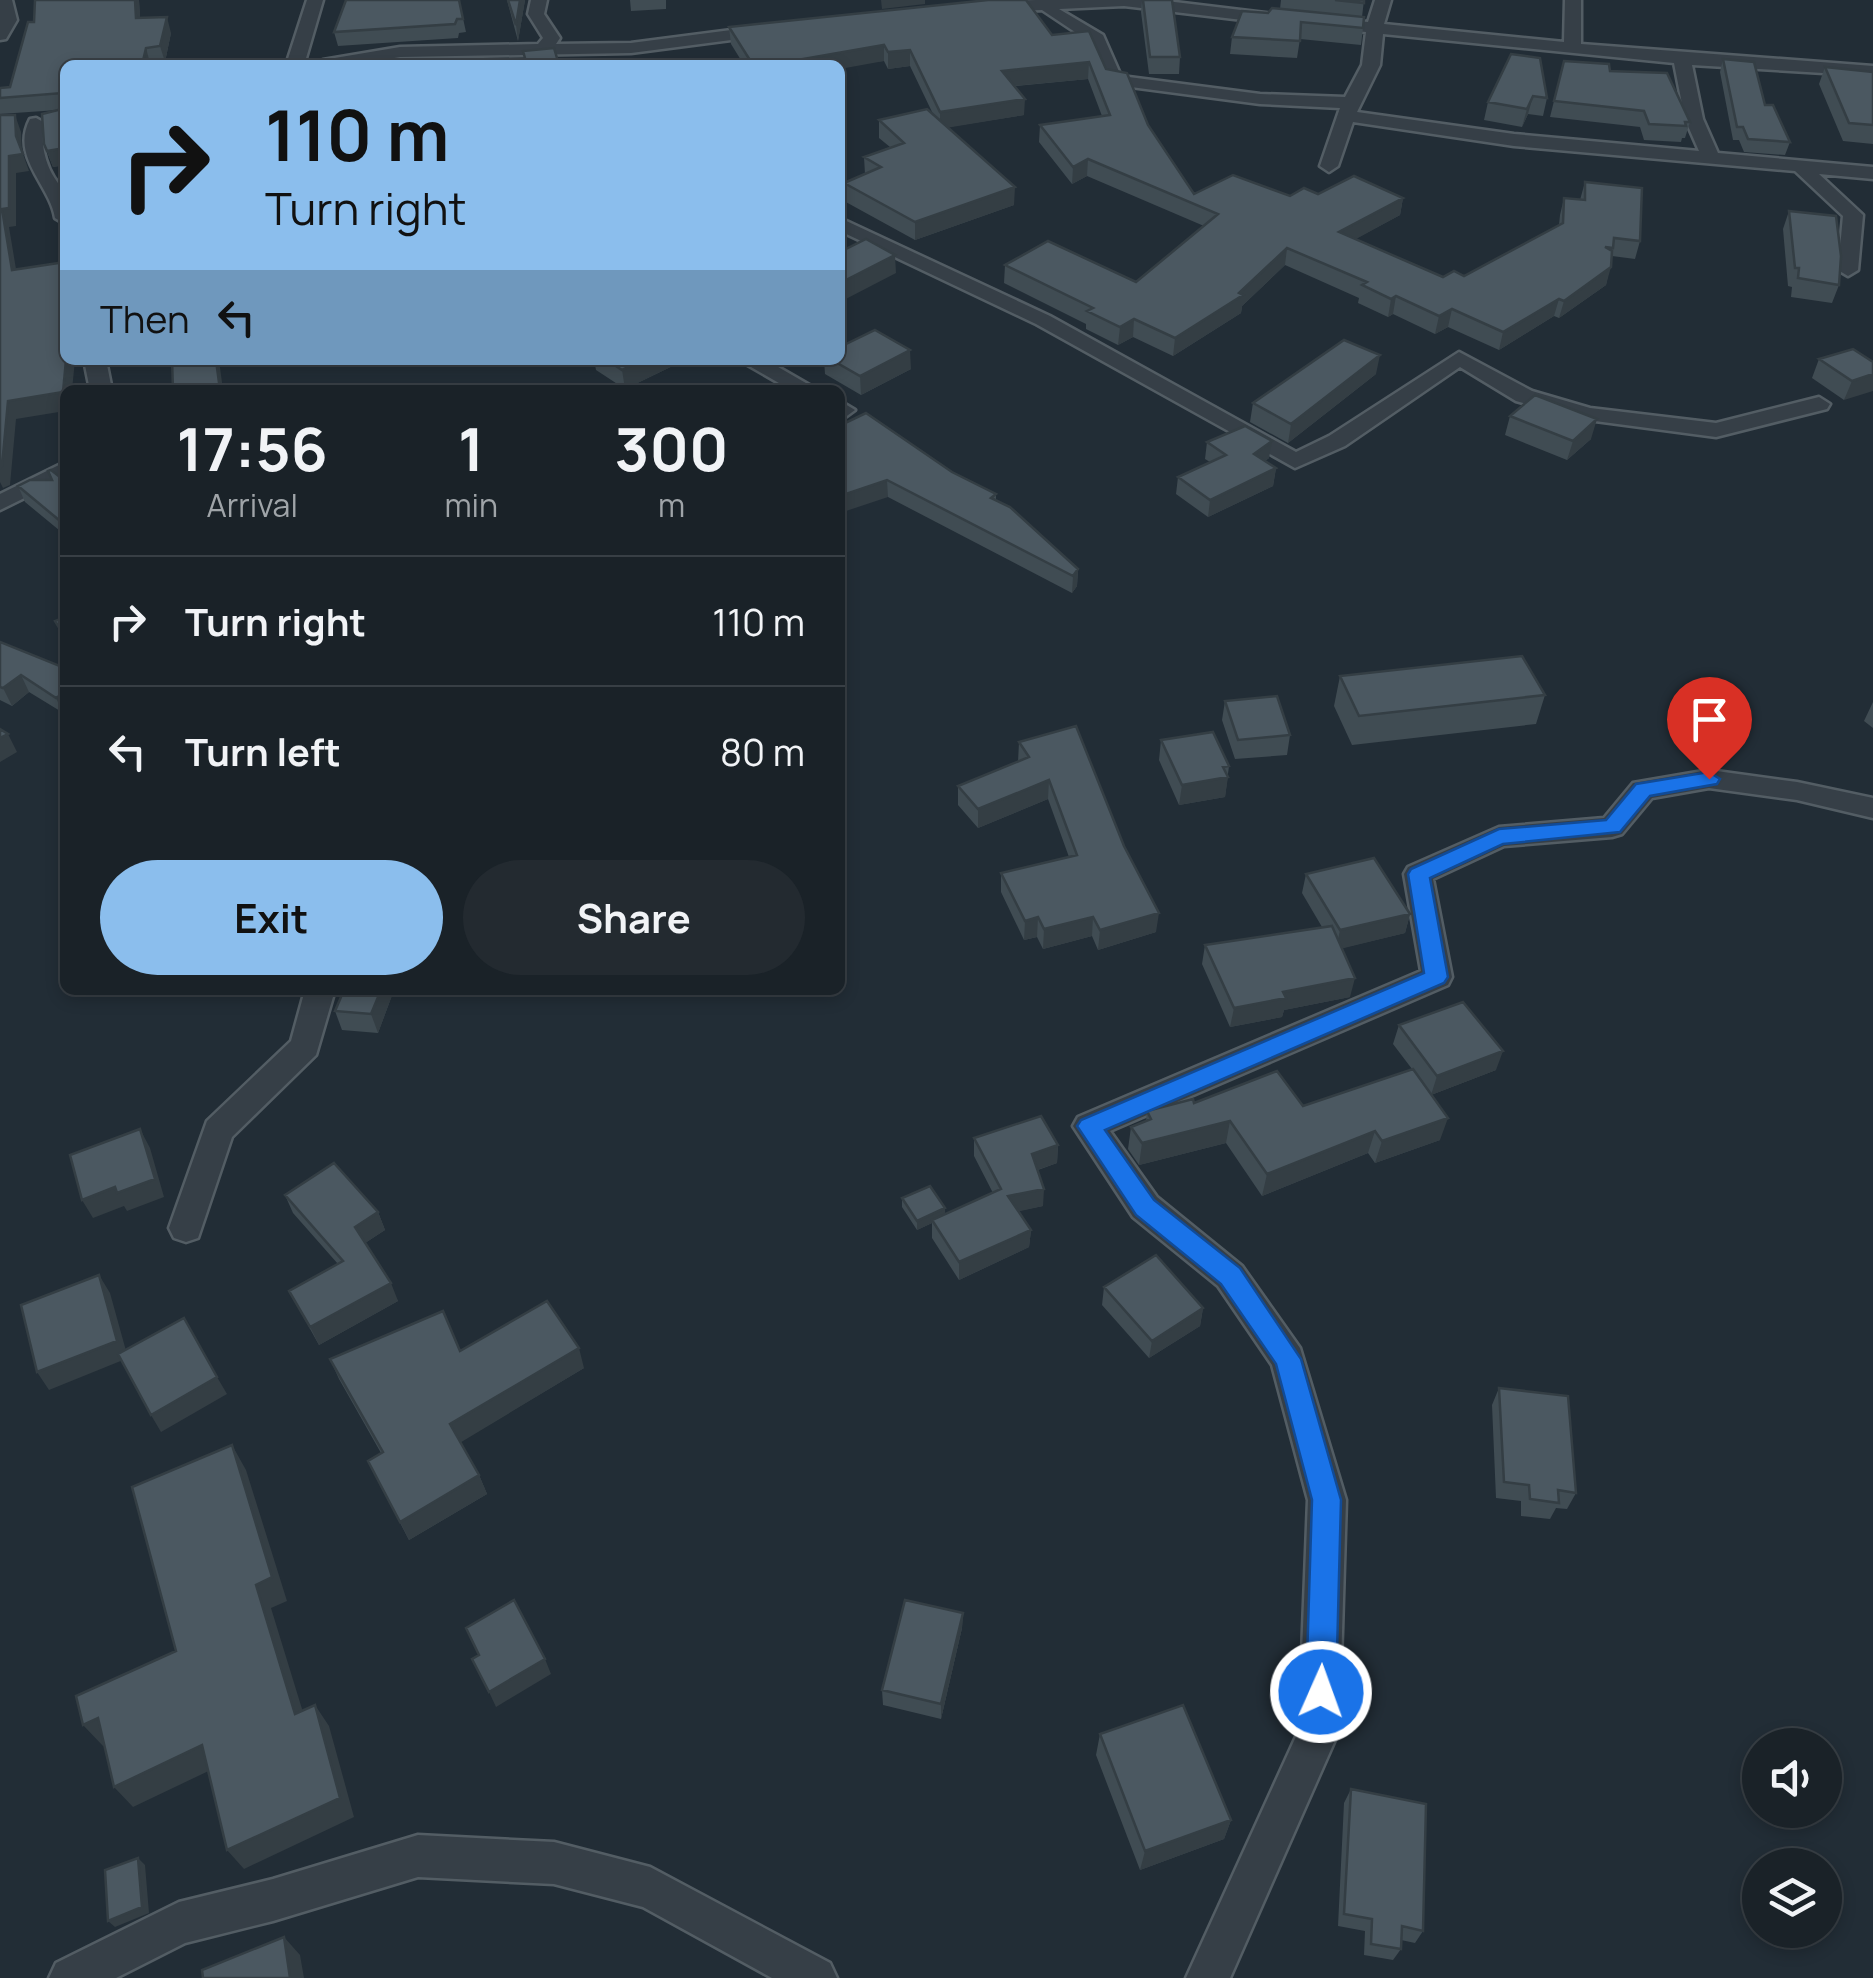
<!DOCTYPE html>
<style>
body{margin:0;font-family:Manrope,sans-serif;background:#232a30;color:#f1f3f6;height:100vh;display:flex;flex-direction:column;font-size:38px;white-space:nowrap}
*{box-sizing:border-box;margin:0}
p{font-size:32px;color:#9fa4a8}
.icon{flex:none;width:55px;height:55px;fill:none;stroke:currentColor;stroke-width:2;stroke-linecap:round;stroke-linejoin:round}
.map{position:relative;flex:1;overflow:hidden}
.panel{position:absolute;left:60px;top:385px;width:785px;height:610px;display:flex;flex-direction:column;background:#1a2228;border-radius:15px;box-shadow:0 5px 15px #0003,0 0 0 2px #383f45}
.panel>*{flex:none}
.banner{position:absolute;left:60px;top:60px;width:785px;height:305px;border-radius:15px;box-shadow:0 5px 15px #0003,0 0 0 2px #383f45;background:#8bbeed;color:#111;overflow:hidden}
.tools{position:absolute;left:1742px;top:1728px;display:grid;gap:20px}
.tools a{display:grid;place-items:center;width:100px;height:100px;border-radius:50%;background:#1a2228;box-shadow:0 5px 15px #0003,0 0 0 2px #383f45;font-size:50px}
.pin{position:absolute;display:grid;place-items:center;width:85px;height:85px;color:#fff;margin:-102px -42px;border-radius:50% 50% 50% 0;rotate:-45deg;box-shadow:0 0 10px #0007}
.pin .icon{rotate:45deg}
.me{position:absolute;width:110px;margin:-55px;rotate:2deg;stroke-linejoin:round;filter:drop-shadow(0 0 8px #0008)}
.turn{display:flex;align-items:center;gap:35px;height:210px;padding:0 40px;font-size:45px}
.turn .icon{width:130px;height:130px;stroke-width:2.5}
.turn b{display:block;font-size:70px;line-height:85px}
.then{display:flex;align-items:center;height:95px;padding:0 40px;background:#0003;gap:20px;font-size:38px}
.eta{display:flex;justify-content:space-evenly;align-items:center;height:170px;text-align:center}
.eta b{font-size:60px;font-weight:700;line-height:70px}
.primary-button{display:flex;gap:20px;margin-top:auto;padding:20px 40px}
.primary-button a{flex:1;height:115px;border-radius:60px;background:#8bbeed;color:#111;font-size:40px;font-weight:700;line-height:115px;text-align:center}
.primary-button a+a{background:#232a30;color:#f1f3f6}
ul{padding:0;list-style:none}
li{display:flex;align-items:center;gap:30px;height:130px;padding:0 40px;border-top:2px solid #383f45}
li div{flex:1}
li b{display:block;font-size:38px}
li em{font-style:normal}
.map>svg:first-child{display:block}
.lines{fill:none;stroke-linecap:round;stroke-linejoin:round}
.minor-casing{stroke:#535d64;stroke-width:5}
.minor{fill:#363f47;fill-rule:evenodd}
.wall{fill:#404c53}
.shaded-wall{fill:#343e44}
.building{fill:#4b5861;stroke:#343e44;stroke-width:2.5}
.route{fill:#1a73e8;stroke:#114b97;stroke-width:2.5}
</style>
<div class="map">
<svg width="1873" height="1978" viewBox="0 0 1873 1978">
<rect width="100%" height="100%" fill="#222d36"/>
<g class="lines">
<defs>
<path id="minor" d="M0 0H12L17 20 6 39 0 40Z
M307 0H323L304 65H286Z
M531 0H547L544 14 560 38 556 44 631 43 770 25 778 30 770 35 631 53 400 57 354 65H314L323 60 400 47 538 44 543 38 528 14Z
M1036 0H1158L1283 15V23L1277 24 1124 6 1059 9 1103 35 1121 76 1260 94 1345 97 1362 65 1366 32 1323 28 1315 23 1323 18 1368 22 1375 0H1391L1384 24 1564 42 1565 0H1581V44L1873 66V76L1692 65 1703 119 1718 153 1873 167V179L1819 174 1863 215 1858 270 1848 276 1838 270 1843 216 1795 171 1514 146 1353 122 1338 166 1329 172 1320 166 1340 108 1260 104 1108 84 1090 42 1042 10 990 12 982 7 990 2ZM1383 34 1674 63 1685 119 1699 151 1514 134 1357 112 1380 65Z
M36 118 45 123C38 144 48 176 65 190V224L55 218C50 185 10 157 30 119Z
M840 218 1050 316 1296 452 1329 436 1459 352 1532 391 1590 408 1716 423 1819 397 1830 404 1827 409 1716 437 1580 419 1516 401 1460 367 1345 446 1295 468 1036 324 840 231Z
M84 360H106L112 390H90Z
M739 360H766L818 390H791Z
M840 401 855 410 840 421Z
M65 462V478L0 510V494Z
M1709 770 1797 782 1873 798V818L1797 800 1709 788 1652 798 1622 834 1612 837 1504 846 1433 879 1452 977 1448 985 1110 1131 1157 1197 1242 1266 1300 1348 1346 1500 1339 1731 1230 1978H1186L1299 1730 1308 1500 1272 1365 1218 1286 1133 1217 1073 1126 1078 1117 1421 971 1404 874 1408 867 1499 827 1604 818 1633 783Z
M305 990H335L316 1055 232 1137 198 1238 186 1242 174 1238 169 1228 207 1121 291 1041Z
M418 1835 554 1842 650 1867 830 1963 837 1978H772L643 1907 554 1884 418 1877 273 1921 185 1943 116 1978H49L56 1963 179 1902 273 1879Z"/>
</defs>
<use href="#minor" class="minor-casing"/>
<use href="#minor" class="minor"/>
</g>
<path class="wall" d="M139 0 140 18 171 33 165 62 65 65V165L53 167 44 144 58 110 0 114V88L10 87Z
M459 0 466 32 459 33 458 38 338 46 334 32Z
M507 0H525L518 41Z
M630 0H666V9L631 11Z
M1142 0H1172L1180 57 1179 74H1149L1141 12Z
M1281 0H1364L1362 17 1363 28 1361 45 1300 39 1297 58 1230 54 1232 37 1268 13 1280 9Z
M729 27 1052 35 1106 69 1148 125 1194 194 1290 196 1318 194 1403 198 1400 215 1355 239 1443 277 1464 276 1559 225 1560 215 1564 198 1580 200 1585 182 1640 241 1635 259 1612 256 1606 285 1559 318 1554 316 1499 350 1448 327 1435 334 1393 314 1388 317 1358 303 1359 298 1285 265 1242 306 1241 313 1173 356 1133 337 1118 345 1086 329V324L1004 283 1005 265 1136 282 1204 226 1087 176 1072 184 1039 142 1040 125 1102 116 1088 79 1015 86 1024 115 948 127 1014 205 915 240 844 201V183L865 174 864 157 890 147 879 138V120L933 114 910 66 888 69 884 61 840 65H744L731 44Z
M1511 54 1547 98 1543 116 1528 114 1522 127 1484 120 1488 102Z
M1723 59 1765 105 1790 142 1785 155 1744 152 1739 140H1733L1720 72Z
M1564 61 1610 71 1690 122 1685 138H1682L1681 142 1644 140 1640 127 1550 117Z
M1825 67 1873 72V144L1843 141 1819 84Z
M1789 211 1839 285 1832 303 1791 297 1792 287 1788 286 1783 229Z
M1819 359 1873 362 1844 400 1812 378Z
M594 360H685L625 389 596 370Z
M824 360H840L911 369 861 395 825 374Z
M1376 374 1288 443 1250 422 1253 403Z
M1510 416 1591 439 1567 460 1505 435Z
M840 431 952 472 996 494V500L1078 569 1077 586 1072 593 888 497Z
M1207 442 1269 458 1265 461 1276 468 1273 486 1208 517 1176 494 1178 477 1210 462 1205 459Z
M65 481V535L25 502 18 486Z
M0 642 65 668V714L29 692 12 706 0 700Z
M1340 676 1545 695 1536 724 1352 745 1334 706Z
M1225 701 1290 735 1287 755 1235 759 1222 720Z
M1873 702V728L1864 721Z
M1076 726 1156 932 1098 950 1092 936 1043 949 1037 937 1024 940 1001 892V873L1069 857 1048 799 978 828 958 805V786L1018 762 1019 742Z
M1161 740 1229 766 1225 797 1179 805 1159 760Z
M1306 874 1410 914 1405 933 1342 948 1350 997 1284 1010 1282 1017 1230 1027 1202 964 1205 945 1322 927 1302 893Z
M344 990H394L378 1033 342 1030 335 1011Z
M1399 1025 1496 1070 1431 1095 1440 1140 1375 1163 1368 1153 1262 1196 1226 1143 1139 1165 1128 1149 1131 1127 1146 1121 1147 1111 1194 1103 1303 1106 1412 1069 1393 1044Z
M974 1138 1058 1145 1057 1163 1038 1170 1043 1206 1018 1211 1031 1230 1029 1247 959 1280 932 1238V1223L917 1230 902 1207V1198L945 1208V1214L993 1193 974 1156Z
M285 1195 378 1212 385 1230 365 1243 398 1301 319 1345 289 1291 338 1264 293 1213Z
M1104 1287 1203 1308 1200 1326 1149 1358 1102 1305Z
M460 1351 584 1368 460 1442 479 1475 487 1494 409 1540 368 1461 381 1453 339 1379 330 1359Z
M1499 1388 1576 1493 1567 1509 1556 1508 1550 1519 1521 1516V1501L1496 1498 1492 1405Z
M963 1613 962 1628 941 1719 883 1705 882 1690Z
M1100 1734 1231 1820 1224 1839 1140 1870 1096 1755Z
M1351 1789 1423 1931 1415 1943 1401 1940V1949L1393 1960 1364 1955 1365 1931 1338 1926 1344 1803Z"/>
<path class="shaded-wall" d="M135 0H139L141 33 136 18Z
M520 0H525L518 41 516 25Z
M881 0H925V4L882 9Z
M167 17 171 33 165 62 160 46Z
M884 45V61L840 69V65H769Z
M146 48 150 63V65H142Z
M910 50V66L888 69V52Z
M1089 62 1088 79 1002 87V71Z
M1533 96 1528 114 1522 127 1527 109Z
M1025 99 1024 115 940 129V112Z
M15 115 21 132 22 153 16 136Z
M65 148V165L53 167 47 151Z
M23 154 29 171 16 173V226L9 227 19 287 12 270 2 209 9 156Z
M1088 159 1087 176 1072 184 1073 167Z
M1015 187 1014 205 915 240V222Z
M1403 198 1400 215 1336 250 1339 232Z
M1287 248 1285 265 1242 306 1241 313 1173 356 1175 338 1239 293Z
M895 255 896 273 840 302V283Z
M1611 267 1606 285 1559 318 1564 301Z
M1396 296 1393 314 1388 317 1391 299Z
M1559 299 1554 316 1499 350 1503 332Z
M1452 309 1448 327 1435 334 1439 316Z
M1134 319 1133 337 1118 345 1120 327Z
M910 350 911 369 861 395 860 376Z
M1380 355 1376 374 1288 443 1291 424Z
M66 360H75L72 390H65V411L16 419 10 485 3 488 0 482V468L8 401Z
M216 360H219L223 390H220Z
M643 360H685L625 389 622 370Z
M1873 374V391L1844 400 1852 381Z
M1597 419 1591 439 1567 460 1573 441Z
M1272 441 1269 458 1252 471 1254 454Z
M1276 468 1273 486 1208 517 1210 500Z
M887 480 888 497 840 513V496Z
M1078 569 1077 586 1072 593 1073 576Z
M21 675 29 692 12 706 3 688Z
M65 692V714L64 715 56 698Z
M8 734 17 752 0 762V738Z
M1228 777 1225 797 1179 805 1182 785Z
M1049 780 1048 799 978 828V809Z
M1159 913 1156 932 1098 950 1100 930Z
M1410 914 1405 933 1336 950 1340 930Z
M1038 917 1037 937 1024 940 1025 921Z
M1093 917 1092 936 1043 949 1044 929Z
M1355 978 1350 997 1284 1010 1282 1017 1230 1027 1234 1008 1283 992Z
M381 990H394L378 1033 371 1014Z
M1503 1051 1496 1070 1431 1095 1437 1076Z
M1448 1118 1440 1140 1375 1163 1382 1141Z
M1230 1121 1226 1143 1139 1165 1142 1143Z
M140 1129 150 1148 164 1197 127 1211 124 1206 93 1218 82 1200Z
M1375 1131 1368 1153 1262 1196 1267 1174Z
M1058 1145 1057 1163 1031 1172 1032 1154Z
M1044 1189 1043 1206 1007 1214 1008 1196Z
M945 1208V1218L932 1220V1223L917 1230V1221Z
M378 1212 385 1230 362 1245 355 1227Z
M1031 1230 1029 1247 959 1280V1262Z
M99 1275 110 1293 128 1358 49 1390 37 1372Z
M391 1283 398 1301 319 1345 310 1327Z
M1203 1308 1200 1326 1149 1358 1152 1341Z
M579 1348 584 1368 458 1444 450 1424Z
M217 1377 227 1394 161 1432 151 1415Z
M232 1445 246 1470 287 1601 271 1608 310 1735 295 1714 256 1585Z
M479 1475 487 1494 409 1540 400 1522Z
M963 1613 962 1628 941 1719V1704Z
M545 1659 551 1674 496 1707 489 1692Z
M315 1705 329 1726 354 1817 244 1869 227 1850Z
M98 1718 117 1739 103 1746 83 1725Z
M202 1745 219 1766 133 1807 114 1787Z
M1231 1820 1224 1839 1140 1870 1145 1851Z
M138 1858 145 1865 149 1913 115 1927 108 1921Z
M284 1937 300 1955 304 1978H290Z"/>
<path class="building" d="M35 0H135L136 18 167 17 160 46 146 48 142 65H65V148L47 151 44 144 42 114 62 109V93L0 98V88L10 87 28 22H34Z
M346 0H459L463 19H457L455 24 334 32Z
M508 0H520L516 25Z
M988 0H1026L1052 35 1089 31 1106 69 1127 73 1148 125 1194 194 1233 175 1290 196 1304 188 1318 194 1354 176 1403 198 1339 232 1443 277 1454 271 1464 276 1563 223 1564 198 1585 200V182L1642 188 1640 241 1614 238 1613 248 1605 247 1612 251 1611 267 1564 301 1559 299 1503 332 1452 309 1439 316 1396 296 1391 299 1362 285 1367 282 1287 248 1239 293 1243 295 1175 338 1134 319 1120 327 1087 311 1093 308 1005 265 1048 241 1136 282 1218 214 1088 159 1073 167 1040 125 1110 115 1089 62 1002 71 1025 99 940 112 910 50 888 52 884 45 769 65H753L729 27Z
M1143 0H1172L1180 57H1150Z
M1335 0H1364V3Z
M1272 8 1364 17 1363 28 1301 22 1300 41 1232 37 1242 11 1268 13Z
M554 48 559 65H527L523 51Z
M1511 54 1540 58 1547 98 1533 96 1527 109 1488 102Z
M1723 59 1754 62 1765 105H1773L1790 142 1748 139 1743 127H1737Z
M1564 61 1609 64 1610 71 1667 73 1690 122H1685L1686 126 1649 124 1644 111 1554 101Z
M1825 67 1873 72V125L1849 123Z
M927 109 1015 187 915 222 844 183 881 167 864 157 904 143 879 120Z
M0 115H15L16 136 23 154 9 156V208L2 209 12 270 65 262 66 360 63 392 8 401 2 466 0 468Z
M1789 211 1836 216 1841 256 1839 285 1798 278 1799 268H1795Z
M866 239 895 255 840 283V252Z
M875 330 910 350 860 376 832 360H840V347Z
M1344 340 1380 355 1291 424 1253 403Z
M1853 349 1873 362V374L1852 381 1819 359Z
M172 360H216L220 390H173Z
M607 360H643L622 370Z
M1535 395 1597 419 1573 441 1510 416Z
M866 413 952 472 996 494 991 498 1010 507 1078 569 1073 576 887 480 840 496V431L845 423Z
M1245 426 1272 441 1254 454 1276 468 1210 500 1178 477 1226 455 1207 442Z
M51 470 65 481V525L18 486 30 480H52L48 471Z
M65 617V637L55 621Z
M0 642 65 668V692L56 698 21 675 3 688 0 687Z
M1522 656 1545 695 1359 716 1340 676Z
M1277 696 1290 735 1238 740 1225 701Z
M1076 726 1124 846 1159 913 1100 930 1093 917 1044 929 1038 917 1025 921 1001 873 1077 855 1049 780 978 809 958 786 1029 757 1019 742Z
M0 729 8 734 0 738Z
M1213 732 1229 766 1223 767 1228 777 1182 785 1161 740Z
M1374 858 1410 914 1340 930 1306 874Z
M1332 926 1355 978 1283 992 1286 998 1234 1008 1205 945Z
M344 990H381L371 1014 335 1011Z
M1463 1002 1503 1051 1437 1076 1399 1025Z
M1413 1069 1448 1118 1382 1141 1375 1131 1267 1174 1230 1121 1142 1143 1131 1127 1151 1119 1147 1111 1193 1099 1194 1103 1277 1071 1303 1106Z
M1041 1116 1058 1145 1032 1154 1044 1189 1008 1196 1031 1230 959 1262 932 1220 1001 1189 974 1138Z
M140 1129 155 1179 117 1193 115 1187 82 1200 70 1155Z
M334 1163 378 1212 355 1227 391 1283 310 1327 289 1291 343 1261 285 1195Z
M930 1186 945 1208 917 1221 902 1198Z
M1156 1255 1203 1308 1152 1341 1104 1287Z
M99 1275 117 1341 37 1372 21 1305Z
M547 1301 579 1348 450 1424 479 1475 400 1522 368 1461 383 1452 330 1359 443 1311 460 1351Z
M184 1318 217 1377 151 1415 118 1354Z
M1499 1388 1568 1396 1576 1493 1558 1490 1559 1503 1530 1499 1529 1485 1504 1482Z
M232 1445 272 1577 256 1585 295 1714 315 1705 340 1798 227 1850 202 1745 114 1787 98 1718 83 1725 76 1696 176 1651 132 1487Z
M514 1600 545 1659 489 1692 472 1659 479 1655 466 1628Z
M905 1600 963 1613 941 1704 882 1690Z
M1183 1705 1231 1820 1145 1851 1100 1734Z
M1351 1789 1426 1804 1423 1931 1402 1926 1401 1949 1371 1944 1372 1919 1344 1914Z
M138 1858 142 1907 108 1921 105 1870Z
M284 1937 290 1978H203L202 1970Z"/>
<path class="route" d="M1709 772 1720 779 1717 784 1650 796 1620 832 1503 844 1430 878 1448 977 1444 983 1105 1130 1154 1200 1240 1268 1301 1359 1341 1500 1336 1692 1331 1703 1321 1707 1310 1703 1306 1692 1312 1500 1276 1364 1221 1284 1136 1215 1077 1126 1081 1120 1424 973 1408 874 1411 869 1499 829 1606 820 1636 784Z"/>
</svg>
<div class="tools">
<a><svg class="icon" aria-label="sound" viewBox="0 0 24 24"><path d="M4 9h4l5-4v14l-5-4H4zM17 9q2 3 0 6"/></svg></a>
<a><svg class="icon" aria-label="layers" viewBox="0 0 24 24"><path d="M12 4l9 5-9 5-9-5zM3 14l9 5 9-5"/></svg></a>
</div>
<div class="pin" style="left:1709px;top:779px;background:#d93025"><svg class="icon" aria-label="arrive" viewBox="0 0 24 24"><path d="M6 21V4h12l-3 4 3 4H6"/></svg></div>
<svg class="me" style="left:1321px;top:1692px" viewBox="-20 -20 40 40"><circle r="17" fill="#1a73e8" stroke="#fff" stroke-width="3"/><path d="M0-11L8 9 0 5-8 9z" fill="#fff"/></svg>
<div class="banner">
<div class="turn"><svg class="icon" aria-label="right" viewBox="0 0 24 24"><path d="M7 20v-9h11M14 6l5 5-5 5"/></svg><div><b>110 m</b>Turn right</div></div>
<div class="then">Then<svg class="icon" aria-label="left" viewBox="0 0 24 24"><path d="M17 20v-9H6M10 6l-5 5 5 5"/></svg></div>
</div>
<section class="panel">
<div class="eta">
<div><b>17:56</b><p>Arrival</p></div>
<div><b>1</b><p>min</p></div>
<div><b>300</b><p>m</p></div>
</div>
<ul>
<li><svg class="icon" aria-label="right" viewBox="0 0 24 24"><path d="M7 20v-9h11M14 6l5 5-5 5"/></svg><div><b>Turn right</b></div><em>110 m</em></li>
<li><svg class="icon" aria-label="left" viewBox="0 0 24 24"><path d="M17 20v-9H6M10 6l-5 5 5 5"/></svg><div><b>Turn left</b></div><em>80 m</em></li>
</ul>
<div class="primary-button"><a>Exit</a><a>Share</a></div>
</section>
</div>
